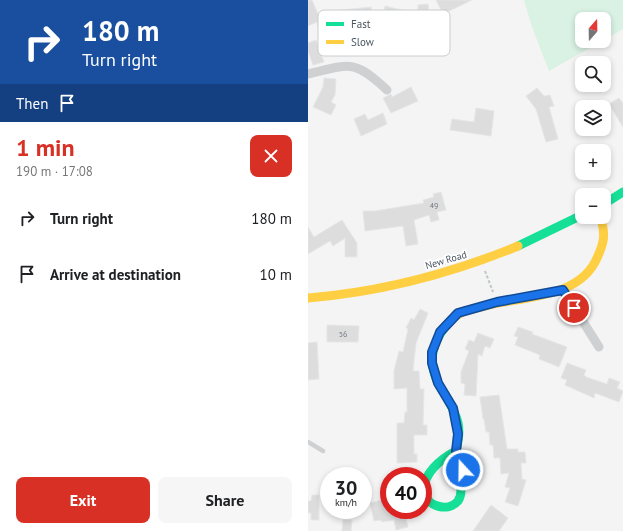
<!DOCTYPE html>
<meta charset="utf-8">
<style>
body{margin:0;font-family:"PT Sans",sans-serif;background:#f6f6f6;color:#202124;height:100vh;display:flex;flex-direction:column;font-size:15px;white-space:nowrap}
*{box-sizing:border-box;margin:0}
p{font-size:13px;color:#757577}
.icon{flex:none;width:22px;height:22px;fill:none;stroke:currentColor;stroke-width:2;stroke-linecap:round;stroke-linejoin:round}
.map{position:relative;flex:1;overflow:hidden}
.sheet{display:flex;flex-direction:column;background:#fff;width:308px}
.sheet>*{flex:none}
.guide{background:#1a4fa0;color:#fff;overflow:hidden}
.needle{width:26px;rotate:20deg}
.fabs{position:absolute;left:267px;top:12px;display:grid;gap:8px}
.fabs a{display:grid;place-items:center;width:36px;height:36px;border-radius:8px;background:#fff;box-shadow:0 2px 6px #0003;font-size:20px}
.speed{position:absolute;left:12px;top:467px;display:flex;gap:8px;font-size:20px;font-weight:700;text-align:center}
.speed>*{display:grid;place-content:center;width:52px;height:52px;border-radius:50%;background:#fff;box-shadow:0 2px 6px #0003;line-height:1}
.speed small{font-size:10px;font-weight:400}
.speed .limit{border:6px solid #d22;background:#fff;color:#111}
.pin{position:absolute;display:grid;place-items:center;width:34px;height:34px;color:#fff;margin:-17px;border:2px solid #fff;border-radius:50%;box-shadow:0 1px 4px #0007}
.me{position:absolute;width:44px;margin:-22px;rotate:339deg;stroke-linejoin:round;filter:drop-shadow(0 0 3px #0008)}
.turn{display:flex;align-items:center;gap:14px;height:84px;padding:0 16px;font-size:18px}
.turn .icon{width:52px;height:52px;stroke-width:2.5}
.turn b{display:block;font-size:28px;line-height:34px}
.then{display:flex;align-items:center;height:38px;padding:0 16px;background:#0003;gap:8px;font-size:15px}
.round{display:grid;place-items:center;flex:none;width:42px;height:42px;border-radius:8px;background:#f6f6f6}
.summary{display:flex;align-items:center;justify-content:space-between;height:68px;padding:0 16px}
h1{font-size:24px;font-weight:700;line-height:30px;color:#d93025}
.action{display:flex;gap:8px;margin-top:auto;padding:8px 16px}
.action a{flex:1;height:46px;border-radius:8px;background:#d93025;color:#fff;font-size:16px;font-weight:700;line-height:46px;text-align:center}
.action a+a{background:#f6f6f6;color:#202124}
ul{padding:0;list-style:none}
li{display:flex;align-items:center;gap:12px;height:56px;padding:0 16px}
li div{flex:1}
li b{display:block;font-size:15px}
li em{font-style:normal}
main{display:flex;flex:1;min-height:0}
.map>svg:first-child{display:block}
.green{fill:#d9f2e3}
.building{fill:#ddddde;stroke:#e5e6e7}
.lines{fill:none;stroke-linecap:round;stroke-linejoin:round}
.path{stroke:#bcc7c4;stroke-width:2;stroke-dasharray:3 2;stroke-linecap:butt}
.lane{stroke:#ced0d2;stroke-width:4.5}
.street{stroke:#ced0d2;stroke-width:9}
.fast{stroke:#16e098;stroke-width:9}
.slow{stroke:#ffcf43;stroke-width:9}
.route-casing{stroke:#114b97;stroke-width:10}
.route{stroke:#1a73e8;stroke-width:7}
.labels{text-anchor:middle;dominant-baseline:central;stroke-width:3.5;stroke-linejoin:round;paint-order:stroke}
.number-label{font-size:8px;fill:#707881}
.street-label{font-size:10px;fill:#4a5661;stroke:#fff}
.key{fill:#fff;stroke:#c9ccd0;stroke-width:1}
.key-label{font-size:11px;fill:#4a5661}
</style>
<main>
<section class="sheet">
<div class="guide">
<div class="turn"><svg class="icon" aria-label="right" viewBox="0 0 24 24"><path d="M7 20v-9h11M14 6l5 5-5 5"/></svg><div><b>180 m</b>Turn right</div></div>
<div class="then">Then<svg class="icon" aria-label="arrive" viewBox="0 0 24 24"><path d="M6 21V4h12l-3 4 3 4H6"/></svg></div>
</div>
<div class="summary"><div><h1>1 min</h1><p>190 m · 17:08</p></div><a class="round" style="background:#d93025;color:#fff"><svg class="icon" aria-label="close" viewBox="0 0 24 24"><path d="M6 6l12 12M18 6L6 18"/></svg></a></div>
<ul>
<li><svg class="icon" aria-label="right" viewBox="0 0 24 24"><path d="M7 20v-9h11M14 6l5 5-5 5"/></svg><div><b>Turn right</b></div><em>180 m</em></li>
<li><svg class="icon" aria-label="arrive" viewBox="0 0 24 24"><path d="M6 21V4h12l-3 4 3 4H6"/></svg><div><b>Arrive at destination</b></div><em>10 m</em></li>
</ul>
<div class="action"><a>Exit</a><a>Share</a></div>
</section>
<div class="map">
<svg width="315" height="531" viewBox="0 0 315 531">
<rect width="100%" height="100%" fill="#f4f4f4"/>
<path class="green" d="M216 0H315V29L296 40V19H274V41H294L241 71 224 27Z"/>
<path class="building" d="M0 0H4L10 14 13 13 15 18 34 10 63 7 65 23 35 26 34 20 11 29 9 22 0 26Z
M128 0H164L135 14Z
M120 4 122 25 110 26 112 44 102 45 100 31 73 25 77 6 110 14V5Z
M8 40 16 62 5 65 0 51V43Z
M16 78 28 79 27 95 23 102 28 105 23 115 5 107 15 87Z
M103 87 110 101 83 113 75 98 83 94 84 97Z
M229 88 236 96 242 95 246 106 241 107 250 139 238 142 228 109 218 96Z
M311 98 315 103V127L301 104Z
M168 108 186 111 183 136 142 130 144 119 166 122Z
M75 113 79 124 53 136 46 119 57 114 60 120Z
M133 192 138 210 129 212 131 220 123 222 121 215 106 220 110 244 98 246 95 226 57 231 55 211H67L116 203 115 200 126 197 125 194Z
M34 220 49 243V257H37V238L25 246 22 241 0 254V227L6 237Z
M112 309 120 313 108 343 105 371H111L112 389H116L115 425H119V435H106V454H109V462L89 463V423H96L97 412H99V388L86 389V371L91 351 95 352 100 329 98 328 103 318 106 320Z
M19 325 51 326 50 342H19Z
M210 327 225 332 224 334 259 347 251 367 231 359 232 355 207 345 210 337 206 336Z
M170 333 186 339 182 348 177 346 174 356 170 354 168 396 156 395 157 384 153 383V372L161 351 157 349 161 340 166 342Z
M9 342 11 379 0 380V343Z
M259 363 278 370 276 375 278 377 299 384 301 378 312 382 309 388 315 391 311 402 287 393 286 398 257 385 259 380 253 378Z
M191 395 199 449H210V452H217L218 463H213L214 479 218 480 210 506 197 502 202 488 197 487 201 473 193 474 192 458H186L185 445H182L181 432H178L176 419H175L172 397Z
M4 495H11V520H3V513H0V501H3Z
M81 498V510H96L100 527 88 530 86 520 74 522 73 520 66 521 62 503Z
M183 505 200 518 191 531H165Z
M35 520H44L43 531H34Z"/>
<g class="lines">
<path class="path" d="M177 271 185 292"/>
<path class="lane" d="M0 442 15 451"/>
<path class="street" d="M0 74C42 64 46 59 79 90
M255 290 291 347"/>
<path class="fast" d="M296 204 315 192
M210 246 274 215
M143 320C125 339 118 360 131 385 138 397 147 409 150 423 152 433 150 442 148 451 155 463 157 476 153 490 153 494 152 498 150 501 141 512 120 507 117 494 112 475 134 458 148 451"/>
<path class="slow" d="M0 298C74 292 142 274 210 246
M143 320C152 311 161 310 173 307 211 296 271 300 289 258 297 241 297 235 293 217"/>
</g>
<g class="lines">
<defs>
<path id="route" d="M155 470 154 461 148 451 150 434 145 408 130 383 124 363V352L132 332 150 313 189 302 255 290 266 308"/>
</defs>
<use href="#route" class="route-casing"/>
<use href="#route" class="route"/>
</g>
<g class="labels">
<g class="number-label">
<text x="126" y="205">49</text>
<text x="35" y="334">56</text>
</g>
<g class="street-label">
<text transform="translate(138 260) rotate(-16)">New Road</text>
</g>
</g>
<rect x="10" y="10" width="132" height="46" rx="6" class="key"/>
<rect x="18" y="22" width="18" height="4" fill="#16e098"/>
<rect x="18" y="40" width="18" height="4" fill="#ffcf43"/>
<g class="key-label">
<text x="43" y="28">Fast</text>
<text x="43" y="46">Slow</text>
</g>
</svg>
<div class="fabs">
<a><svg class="needle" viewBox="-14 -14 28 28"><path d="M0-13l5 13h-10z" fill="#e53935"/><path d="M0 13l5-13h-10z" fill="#757577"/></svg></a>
<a><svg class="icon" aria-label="search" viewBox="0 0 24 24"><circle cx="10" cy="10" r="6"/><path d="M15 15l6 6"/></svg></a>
<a><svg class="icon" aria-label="layers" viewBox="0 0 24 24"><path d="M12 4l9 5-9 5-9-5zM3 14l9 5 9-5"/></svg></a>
<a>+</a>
<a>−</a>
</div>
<div class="speed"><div>30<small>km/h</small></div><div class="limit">40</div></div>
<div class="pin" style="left:266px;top:308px;background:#d93025"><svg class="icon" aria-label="arrive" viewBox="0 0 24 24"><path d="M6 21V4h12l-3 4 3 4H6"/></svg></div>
<svg class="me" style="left:155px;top:470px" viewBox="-20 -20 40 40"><circle r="17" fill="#1a73e8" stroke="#fff" stroke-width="3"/><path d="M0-11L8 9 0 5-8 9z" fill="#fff"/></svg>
</div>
</main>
